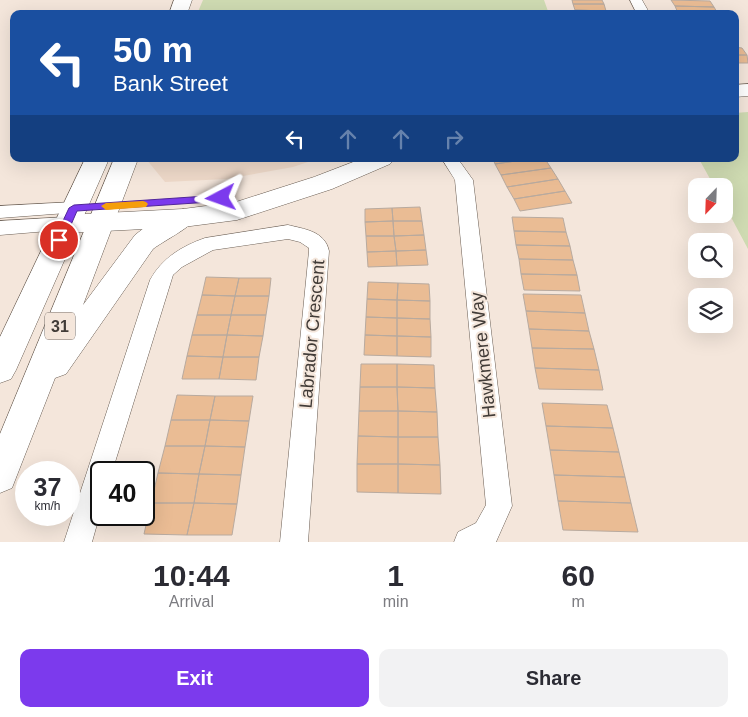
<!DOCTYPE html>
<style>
body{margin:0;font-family:Helvetica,sans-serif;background:#f2f2f3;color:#2b2b33;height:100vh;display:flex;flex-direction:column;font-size:19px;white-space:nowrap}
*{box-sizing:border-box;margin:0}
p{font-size:16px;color:#7c7c81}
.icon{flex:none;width:28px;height:28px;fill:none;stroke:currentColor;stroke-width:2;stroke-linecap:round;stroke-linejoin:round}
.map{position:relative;height:542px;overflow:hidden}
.details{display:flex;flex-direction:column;background:#fff;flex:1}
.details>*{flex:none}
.banner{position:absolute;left:10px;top:10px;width:729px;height:152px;border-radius:10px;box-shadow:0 5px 20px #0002;background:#1a4fa0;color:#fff;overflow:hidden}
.needle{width:32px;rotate:203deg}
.tools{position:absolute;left:688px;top:178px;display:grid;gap:10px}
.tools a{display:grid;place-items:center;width:45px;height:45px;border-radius:10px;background:#fff;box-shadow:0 5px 20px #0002;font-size:25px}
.speed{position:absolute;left:15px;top:461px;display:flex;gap:10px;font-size:25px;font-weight:700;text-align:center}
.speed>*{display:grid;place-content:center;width:65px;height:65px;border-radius:50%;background:#fff;box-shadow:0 5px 20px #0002;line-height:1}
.speed small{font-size:12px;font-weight:400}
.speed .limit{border:2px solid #111;border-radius:8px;background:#fff;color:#111}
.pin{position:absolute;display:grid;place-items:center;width:42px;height:42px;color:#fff;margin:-21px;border:2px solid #fff;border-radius:50%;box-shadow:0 1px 5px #0007}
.me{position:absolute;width:55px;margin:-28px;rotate:266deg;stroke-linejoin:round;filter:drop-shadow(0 0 4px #0008)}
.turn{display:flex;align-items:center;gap:18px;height:105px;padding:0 20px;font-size:22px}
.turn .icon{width:65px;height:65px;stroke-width:2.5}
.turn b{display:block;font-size:35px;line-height:42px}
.lanes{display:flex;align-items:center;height:48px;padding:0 20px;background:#0003;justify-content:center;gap:25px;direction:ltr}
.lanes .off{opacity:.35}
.eta{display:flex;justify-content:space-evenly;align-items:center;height:85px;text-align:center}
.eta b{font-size:30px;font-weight:700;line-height:35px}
.primary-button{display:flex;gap:10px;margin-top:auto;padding:10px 20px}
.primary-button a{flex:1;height:58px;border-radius:10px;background:#7c3aed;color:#fff;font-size:20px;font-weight:700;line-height:58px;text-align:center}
.primary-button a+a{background:#f2f2f3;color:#2b2b33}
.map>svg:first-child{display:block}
.built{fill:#edd8c8}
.green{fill:#cfdbb2}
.building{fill:#eabc94;stroke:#b8aa9f}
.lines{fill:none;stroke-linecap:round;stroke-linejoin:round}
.street-casing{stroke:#695d53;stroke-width:1}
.secondary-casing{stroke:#695d53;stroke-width:1}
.primary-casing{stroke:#695d53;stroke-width:1}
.street{fill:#fff;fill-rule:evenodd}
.secondary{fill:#fff;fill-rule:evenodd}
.primary{fill:#fff;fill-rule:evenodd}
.route{fill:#7c3aed;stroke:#51269a}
.slow{fill:#f59e0b}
.labels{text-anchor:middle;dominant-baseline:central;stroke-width:4;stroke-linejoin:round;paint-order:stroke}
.shield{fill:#f4e6db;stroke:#776e68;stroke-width:1}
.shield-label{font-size:16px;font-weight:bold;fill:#413b37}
.street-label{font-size:18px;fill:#413b37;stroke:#f4e6db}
</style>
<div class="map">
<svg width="748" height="542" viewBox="0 0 748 542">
<rect width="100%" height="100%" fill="#f4e6db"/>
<path class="built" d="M146 159H317L293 167 226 179 165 182Z"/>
<path class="green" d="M203 0H544L549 14H197Z
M748 112V249L724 204V186H714L699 159H735V113Z"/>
<path class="building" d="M572 0H602L604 4H573Z
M671 0 710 1 714 7 675 6Z
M573 4H604L606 11 575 10Z
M675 6 714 7 718 14 678 13Z
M575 10 606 11 607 14H576Z
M735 47 742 48 747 55H735Z
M735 55H747L748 63H735Z
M493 159H529L495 164Z
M529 159H545L551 168 501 175 495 164Z
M551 168 558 179 507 187 501 175Z
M558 179 565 191 514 199 507 187Z
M565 191 572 203 520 211 514 199Z
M420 207 422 221H393L392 208Z
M392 208 393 221 365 222V209Z
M512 217 563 218 566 232 514 231Z
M393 221 394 236H366L365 222Z
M393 221H422L424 235 394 236Z
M514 231 566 232 570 246 516 245Z
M424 235 426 250 396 251 394 236Z
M366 236H394L396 251 367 252Z
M516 245 570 246 573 260 519 259Z
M426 250 428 265 397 266 396 251Z
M396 251 397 266 368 267 367 252Z
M519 259 573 260 577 275 521 274Z
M521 274 577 275 580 291 524 290Z
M206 277 239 278 235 296 202 295Z
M239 278H271L269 296H235Z
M368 282 398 283 397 300 367 299Z
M398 283 429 284 430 301 397 300Z
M523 294 581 295 585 313 526 311Z
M202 295 235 296 231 315H197Z
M235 296H269L266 315H231Z
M367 299 397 300V318L366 317Z
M397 300 430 301V319L397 318Z
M526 311 585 313 589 331 529 329Z
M197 315H231L227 335H192Z
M231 315H266L263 336 227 335Z
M366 317 397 318V336L365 335Z
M397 318 430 319 431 337 397 336Z
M529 329 589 331 594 349 532 348Z
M192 335H227L223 357 187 356Z
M227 335 263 336 259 357H223Z
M365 335 397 336V356L364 355Z
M397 336 431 337V357L397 356Z
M532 348 594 349 599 370 535 368Z
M187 356 223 357 219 379H182Z
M223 357H259L256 380 219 379Z
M361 364H397V387H360Z
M397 364 434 365 435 388 397 387Z
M535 368 599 370 603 390 539 389Z
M360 387H397L398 411H359Z
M397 387 435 388 437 412 398 411Z
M177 395 215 396 210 420H171Z
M215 396H253L249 421 210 420Z
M542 403 607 405 613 428 546 426Z
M359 411H398V437L358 436Z
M398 411 437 412 438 437H398Z
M171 420H210L205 446H165Z
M210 420 249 421 245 447 205 446Z
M546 426 613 428 619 452 550 450Z
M358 436 398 437V464H357Z
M398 437H438L440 465 398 464Z
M165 446H205L199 474 158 473Z
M205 446 245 447 241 475 199 474Z
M550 450 619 452 625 477 554 475Z
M357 464H398V493L357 492Z
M398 464 440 465 441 494 398 493Z
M158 473 199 474 194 503H151Z
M199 474 241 475 237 504 194 503Z
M554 475 625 477 631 503 558 501Z
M558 501 631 503 638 532 563 530Z
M151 503H194L187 535 144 534Z
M194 503 237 504 232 535H187Z"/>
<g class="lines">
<defs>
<path id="street" d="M630 0H642L650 14H637Z
M442 159H458L473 180 512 506 496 542H454L458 532 476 523 486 505 455 180Z
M74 202 80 204 83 208 80 212 0 218V206Z
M66 217 73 219 75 224 73 229 0 235V221Z
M288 225C304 229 325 231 329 251L308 542H280L309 251V248L300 242 288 239 213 250 182 267 173 275 112 472H101V510L92 542H64L150 280C162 258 182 246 205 238Z"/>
<path id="secondary" d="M748 84V96L735 97V85Z
M361 159H394L390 164 332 189 237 220 183 227 66 233 57 230 53 224 57 218 66 215 183 209 236 202 314 177Z"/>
<path id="primary" d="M174 0H192L187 14H169Z
M85 159H109L16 370 11 379 0 383V337Z
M114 159H138L83 305 135 235 149 224 183 209 192 212 196 218C190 228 165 240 153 249L66 374 55 378 12 488 0 493V434Z"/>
</defs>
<use href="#street" class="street-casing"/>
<use href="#secondary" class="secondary-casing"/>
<use href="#primary" class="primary-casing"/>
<use href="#street" class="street"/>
<use href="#secondary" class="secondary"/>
<use href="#primary" class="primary"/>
</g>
<path class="route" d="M221 195 225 196 226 198 225 201 77 211 63 243H55L54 240 69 208 74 205Z"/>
<path class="slow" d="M143 201 146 202 148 204 146 207 106 210 101 206 106 203Z"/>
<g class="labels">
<rect class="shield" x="45" y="312.5" width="30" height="27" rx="4"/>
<g class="shield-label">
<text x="60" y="326">31</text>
</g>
<g class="street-label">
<text transform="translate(312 334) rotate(-85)">Labrador Crescent</text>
<text transform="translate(483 355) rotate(-96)">Hawkmere Way</text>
</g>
</g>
</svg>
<div class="tools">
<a><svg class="needle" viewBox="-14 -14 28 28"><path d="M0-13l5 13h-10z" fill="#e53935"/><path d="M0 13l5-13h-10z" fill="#7c7c81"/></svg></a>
<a><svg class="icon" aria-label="search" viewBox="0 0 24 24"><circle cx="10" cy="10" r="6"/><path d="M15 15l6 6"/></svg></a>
<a><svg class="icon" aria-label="layers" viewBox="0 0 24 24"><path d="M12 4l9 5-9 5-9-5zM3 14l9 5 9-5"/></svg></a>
</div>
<div class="speed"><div>37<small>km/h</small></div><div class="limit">40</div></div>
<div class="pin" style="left:59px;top:240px;background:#d93025"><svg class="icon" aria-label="arrive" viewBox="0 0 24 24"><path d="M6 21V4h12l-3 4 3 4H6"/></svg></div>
<svg class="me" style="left:221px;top:198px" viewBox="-20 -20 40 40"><path d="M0-17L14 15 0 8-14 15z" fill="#7c3aed" stroke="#fff" stroke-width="4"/></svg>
<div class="banner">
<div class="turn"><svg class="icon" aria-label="left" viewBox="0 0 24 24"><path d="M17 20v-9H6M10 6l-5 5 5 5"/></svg><div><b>50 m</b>Bank Street</div></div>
<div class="lanes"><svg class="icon" aria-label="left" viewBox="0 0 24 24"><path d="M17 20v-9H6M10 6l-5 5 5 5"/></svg><svg class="icon off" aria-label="ahead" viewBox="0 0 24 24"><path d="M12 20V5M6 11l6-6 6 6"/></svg><svg class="icon off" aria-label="ahead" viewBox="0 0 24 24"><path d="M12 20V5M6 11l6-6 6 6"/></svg><svg class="icon off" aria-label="right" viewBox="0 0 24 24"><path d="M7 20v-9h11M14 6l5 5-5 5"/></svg></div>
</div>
</div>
<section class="details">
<div class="eta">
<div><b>10:44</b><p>Arrival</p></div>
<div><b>1</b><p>min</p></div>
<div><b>60</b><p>m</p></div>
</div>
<div class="primary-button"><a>Exit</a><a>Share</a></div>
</section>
